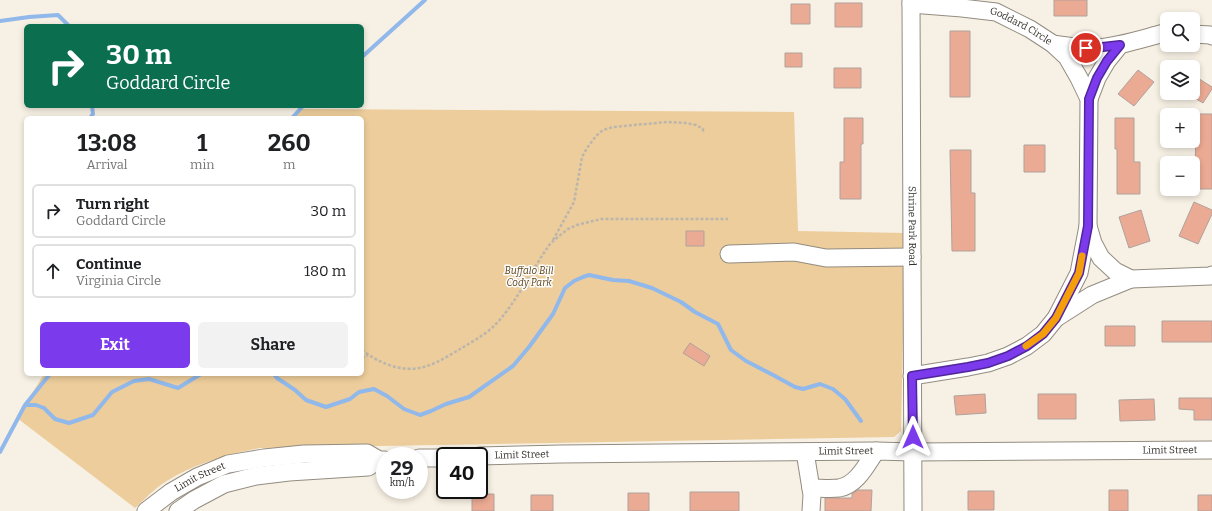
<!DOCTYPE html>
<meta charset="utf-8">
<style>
body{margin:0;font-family:Bitter,serif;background:#f2f2f2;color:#202124;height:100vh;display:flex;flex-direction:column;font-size:15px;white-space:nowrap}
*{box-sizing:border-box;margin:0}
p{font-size:13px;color:#757577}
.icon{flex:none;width:22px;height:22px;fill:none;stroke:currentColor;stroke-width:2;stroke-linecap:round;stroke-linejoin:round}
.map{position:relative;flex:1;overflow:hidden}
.details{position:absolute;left:24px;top:116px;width:340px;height:260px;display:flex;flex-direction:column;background:#fff;border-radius:6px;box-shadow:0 2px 6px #0003}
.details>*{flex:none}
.top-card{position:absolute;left:24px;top:24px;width:340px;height:84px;border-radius:6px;box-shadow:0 2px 6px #0003;background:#0b6e4f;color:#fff;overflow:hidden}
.tools{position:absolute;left:1160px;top:12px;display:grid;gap:8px}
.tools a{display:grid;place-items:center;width:40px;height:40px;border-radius:6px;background:#fff;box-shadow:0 2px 6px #0003;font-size:20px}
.speed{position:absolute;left:376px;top:447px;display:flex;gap:8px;font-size:20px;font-weight:700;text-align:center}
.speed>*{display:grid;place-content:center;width:52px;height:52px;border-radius:50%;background:#fff;box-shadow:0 2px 6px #0003;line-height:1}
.speed small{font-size:10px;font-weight:400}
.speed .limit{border:2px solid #111;border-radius:6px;background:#fff;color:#111}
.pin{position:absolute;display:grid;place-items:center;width:34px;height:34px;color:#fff;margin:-17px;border:2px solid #fff;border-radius:50%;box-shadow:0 1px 4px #0007}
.me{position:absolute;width:44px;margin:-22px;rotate:0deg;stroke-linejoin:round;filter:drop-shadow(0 0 3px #0008)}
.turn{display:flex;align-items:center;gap:14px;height:84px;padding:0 16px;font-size:18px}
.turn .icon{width:52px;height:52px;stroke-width:2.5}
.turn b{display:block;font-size:28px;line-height:34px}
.eta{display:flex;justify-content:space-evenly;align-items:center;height:68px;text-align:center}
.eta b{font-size:24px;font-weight:700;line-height:28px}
.primary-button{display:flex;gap:8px;margin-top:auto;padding:8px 16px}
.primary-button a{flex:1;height:46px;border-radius:6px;background:#7c3aed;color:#fff;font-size:16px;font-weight:700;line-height:46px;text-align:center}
.primary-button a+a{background:#f2f2f2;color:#202124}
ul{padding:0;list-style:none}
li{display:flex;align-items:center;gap:12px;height:54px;margin:0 8px 6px;padding:0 8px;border:2px solid #e0e0e0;border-radius:6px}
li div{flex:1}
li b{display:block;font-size:15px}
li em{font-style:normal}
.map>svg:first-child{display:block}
.green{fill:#edcd9b}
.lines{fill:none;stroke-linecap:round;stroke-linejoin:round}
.stream{stroke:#91b8ea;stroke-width:4}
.building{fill:#ebaa93;stroke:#afa29d}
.minor-casing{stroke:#938c81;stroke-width:19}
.path{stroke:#bbb6ac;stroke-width:2.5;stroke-dasharray:3 2;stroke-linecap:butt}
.minor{stroke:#fff;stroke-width:17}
.route-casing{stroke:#51269a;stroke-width:10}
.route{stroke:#7c3aed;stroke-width:7}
.slow{stroke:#f59e0b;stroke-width:7}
.labels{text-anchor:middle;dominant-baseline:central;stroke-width:3;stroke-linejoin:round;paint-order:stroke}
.street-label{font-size:10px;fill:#35322e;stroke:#fefefe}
.park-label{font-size:10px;font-style:italic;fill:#5c4318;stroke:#fefefe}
</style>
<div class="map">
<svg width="1212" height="511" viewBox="0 0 1212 511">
<rect width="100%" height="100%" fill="#f7f0e4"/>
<path class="green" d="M300 109 794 112 798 231 905 233 901 431 894 437 260 448C227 454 194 464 165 482 154 489 145 499 135 508L17 418 25 405 44 374H362V118H292Z"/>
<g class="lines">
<path class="stream" d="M0 21 29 17 58 15 69 26
M362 57 425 0
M90 118 93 114 92 106
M292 118 303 106
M274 374 277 378 295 390 306 400 326 407 350 399 359 392 374 389 387 396 404 409 420 415 431 411 446 404 469 397 513 366 529 347 553 314 565 288 574 281 583 277 589 275 613 280 629 281 652 288 681 302 695 312 718 324 731 350 746 361 775 376 795 387 803 389 820 384 833 389 845 399 861 421
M25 405H36L44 408 55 419 69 423 93 415 112 392 134 381 149 379 178 388 201 374
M0 452 25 405 50 374"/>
</g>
<path class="building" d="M1054 0H1087V16H1054Z
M835 3H862V27H835Z
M791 4H810V24H791Z
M950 31H970V97H950Z
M785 53H802V67H785Z
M834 68H861V88H834Z
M1138 70 1154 82 1134 106 1118 94Z
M1193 75 1212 87V89L1203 103 1193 97Z
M1196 114H1212V189H1193V178H1195Z
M844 118H863V144H861V199H840V162H844Z
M1115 118H1134V162H1140V194H1117V149H1115Z
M1024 145H1045V172H1024Z
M950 150H971V193H975V251H952Z
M1194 202 1212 210V214L1198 244 1179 236Z
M1141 210 1150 241 1129 248 1119 217Z
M686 231H704V246H686Z
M1162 321H1212V342H1162Z
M1105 326H1135V346H1105Z
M690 343 710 356 704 366 683 353Z
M985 394 986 413 956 415 954 396Z
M1038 394H1076V419H1038Z
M1179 398H1212V420H1194V410L1179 409Z
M1154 399 1155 420 1120 421 1119 400Z
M858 490H872L871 511H825V498H852V494Z
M1109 490H1128V511H1109Z
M968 491H994V510H968Z
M690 492H739V511H690Z
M628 493H649V511H628Z
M472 494H494V511H472Z
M531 495H553V511H531Z
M1198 495H1212V511H1198Z"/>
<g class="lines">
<defs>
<g id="minor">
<path id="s1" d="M911 0 913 511"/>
<path id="s2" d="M911 4 962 8 996 12 1030 29 1053 44 1067 57 1079 78 1089 99 1088 226 1079 273 1056 318"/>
<path d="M1193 34 1210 35 1212 36"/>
<path d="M1053 44C1067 46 1080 48 1094 48 1118 47 1141 39 1164 33H1167"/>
<path d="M1089 99 1097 78 1107 61 1120 45"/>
<path d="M1088 226 1093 243 1101 258 1115 271 1131 279 1210 276 1212 275"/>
<path d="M729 254 794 252 826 258 912 257"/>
<path d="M912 376 968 367 988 363 1008 356 1027 346 1043 334 1056 318 1092 295 1131 279"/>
<path d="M805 452 812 495 811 511"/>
<path id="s3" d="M479 456 561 454 876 451 913 452 1212 450"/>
<path d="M419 458H445"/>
<path d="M811 488C820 488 830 489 839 488 857 485 867 464 876 451"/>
<path id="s4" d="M146 511 171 492 197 477 228 464 264 458 304 454 367 453 379 460H385"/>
<path d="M178 511 194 500 224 484 256 476 289 472 368 467 379 460"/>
</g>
</defs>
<use href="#minor" class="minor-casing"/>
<path class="path" d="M553 240 574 202 582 157 587 148 596 136 603 130 613 127 667 122 686 123 696 125 703 129V133
M362 350C380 364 405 374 427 366 439 362 450 355 460 349 472 342 486 334 495 325 517 302 532 269 550 244L559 236 568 229 577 225 601 219H728
M362 358 368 355"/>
<use href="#minor" class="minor"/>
</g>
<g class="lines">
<defs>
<path id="route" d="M913 437 912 376 968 367 988 363 1008 356 1027 346 1043 334 1056 318 1079 273 1088 226 1089 99 1097 78 1107 61 1120 45 1094 48H1086"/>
</defs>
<use href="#route" class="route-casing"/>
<use href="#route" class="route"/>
<path class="slow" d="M1026 346 1043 334 1056 318 1079 273 1082 256"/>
</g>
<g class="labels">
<g class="street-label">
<text stroke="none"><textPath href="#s2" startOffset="114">Goddard Circle</textPath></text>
<text stroke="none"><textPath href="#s1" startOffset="226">Shrine Park Road</textPath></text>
<text stroke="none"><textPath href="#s3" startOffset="367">Limit Street</textPath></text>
<text stroke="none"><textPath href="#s3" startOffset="691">Limit Street</textPath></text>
<text stroke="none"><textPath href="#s3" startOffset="43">Limit Street</textPath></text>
<text stroke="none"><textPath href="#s4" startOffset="64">Limit Street</textPath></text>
</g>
<g class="park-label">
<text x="529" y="271">Buffalo Bill<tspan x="529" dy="12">Cody Park</tspan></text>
</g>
</g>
</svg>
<div class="tools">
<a><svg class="icon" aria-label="search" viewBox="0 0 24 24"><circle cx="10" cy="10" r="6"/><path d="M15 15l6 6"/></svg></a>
<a><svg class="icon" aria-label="layers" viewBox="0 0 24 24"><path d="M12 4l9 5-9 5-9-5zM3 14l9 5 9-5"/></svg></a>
<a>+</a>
<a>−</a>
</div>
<div class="speed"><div>29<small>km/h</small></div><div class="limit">40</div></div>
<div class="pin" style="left:1086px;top:48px;background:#d93025"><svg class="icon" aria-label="arrive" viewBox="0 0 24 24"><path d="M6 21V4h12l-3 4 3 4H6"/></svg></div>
<svg class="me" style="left:913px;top:437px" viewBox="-20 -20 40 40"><path d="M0-17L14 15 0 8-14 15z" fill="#7c3aed" stroke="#fff" stroke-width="4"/></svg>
<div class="top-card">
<div class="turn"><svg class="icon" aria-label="right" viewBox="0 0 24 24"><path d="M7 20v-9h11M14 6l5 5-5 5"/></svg><div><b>30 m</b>Goddard Circle</div></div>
</div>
<section class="details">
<div class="eta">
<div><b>13:08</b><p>Arrival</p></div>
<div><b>1</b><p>min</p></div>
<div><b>260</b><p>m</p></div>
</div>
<ul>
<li><svg class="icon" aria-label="right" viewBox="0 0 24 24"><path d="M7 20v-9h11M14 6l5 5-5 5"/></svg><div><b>Turn right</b><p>Goddard Circle</p></div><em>30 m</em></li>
<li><svg class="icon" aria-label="ahead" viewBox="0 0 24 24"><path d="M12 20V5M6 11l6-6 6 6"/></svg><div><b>Continue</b><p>Virginia Circle</p></div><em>180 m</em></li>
</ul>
<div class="primary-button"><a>Exit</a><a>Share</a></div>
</section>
</div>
